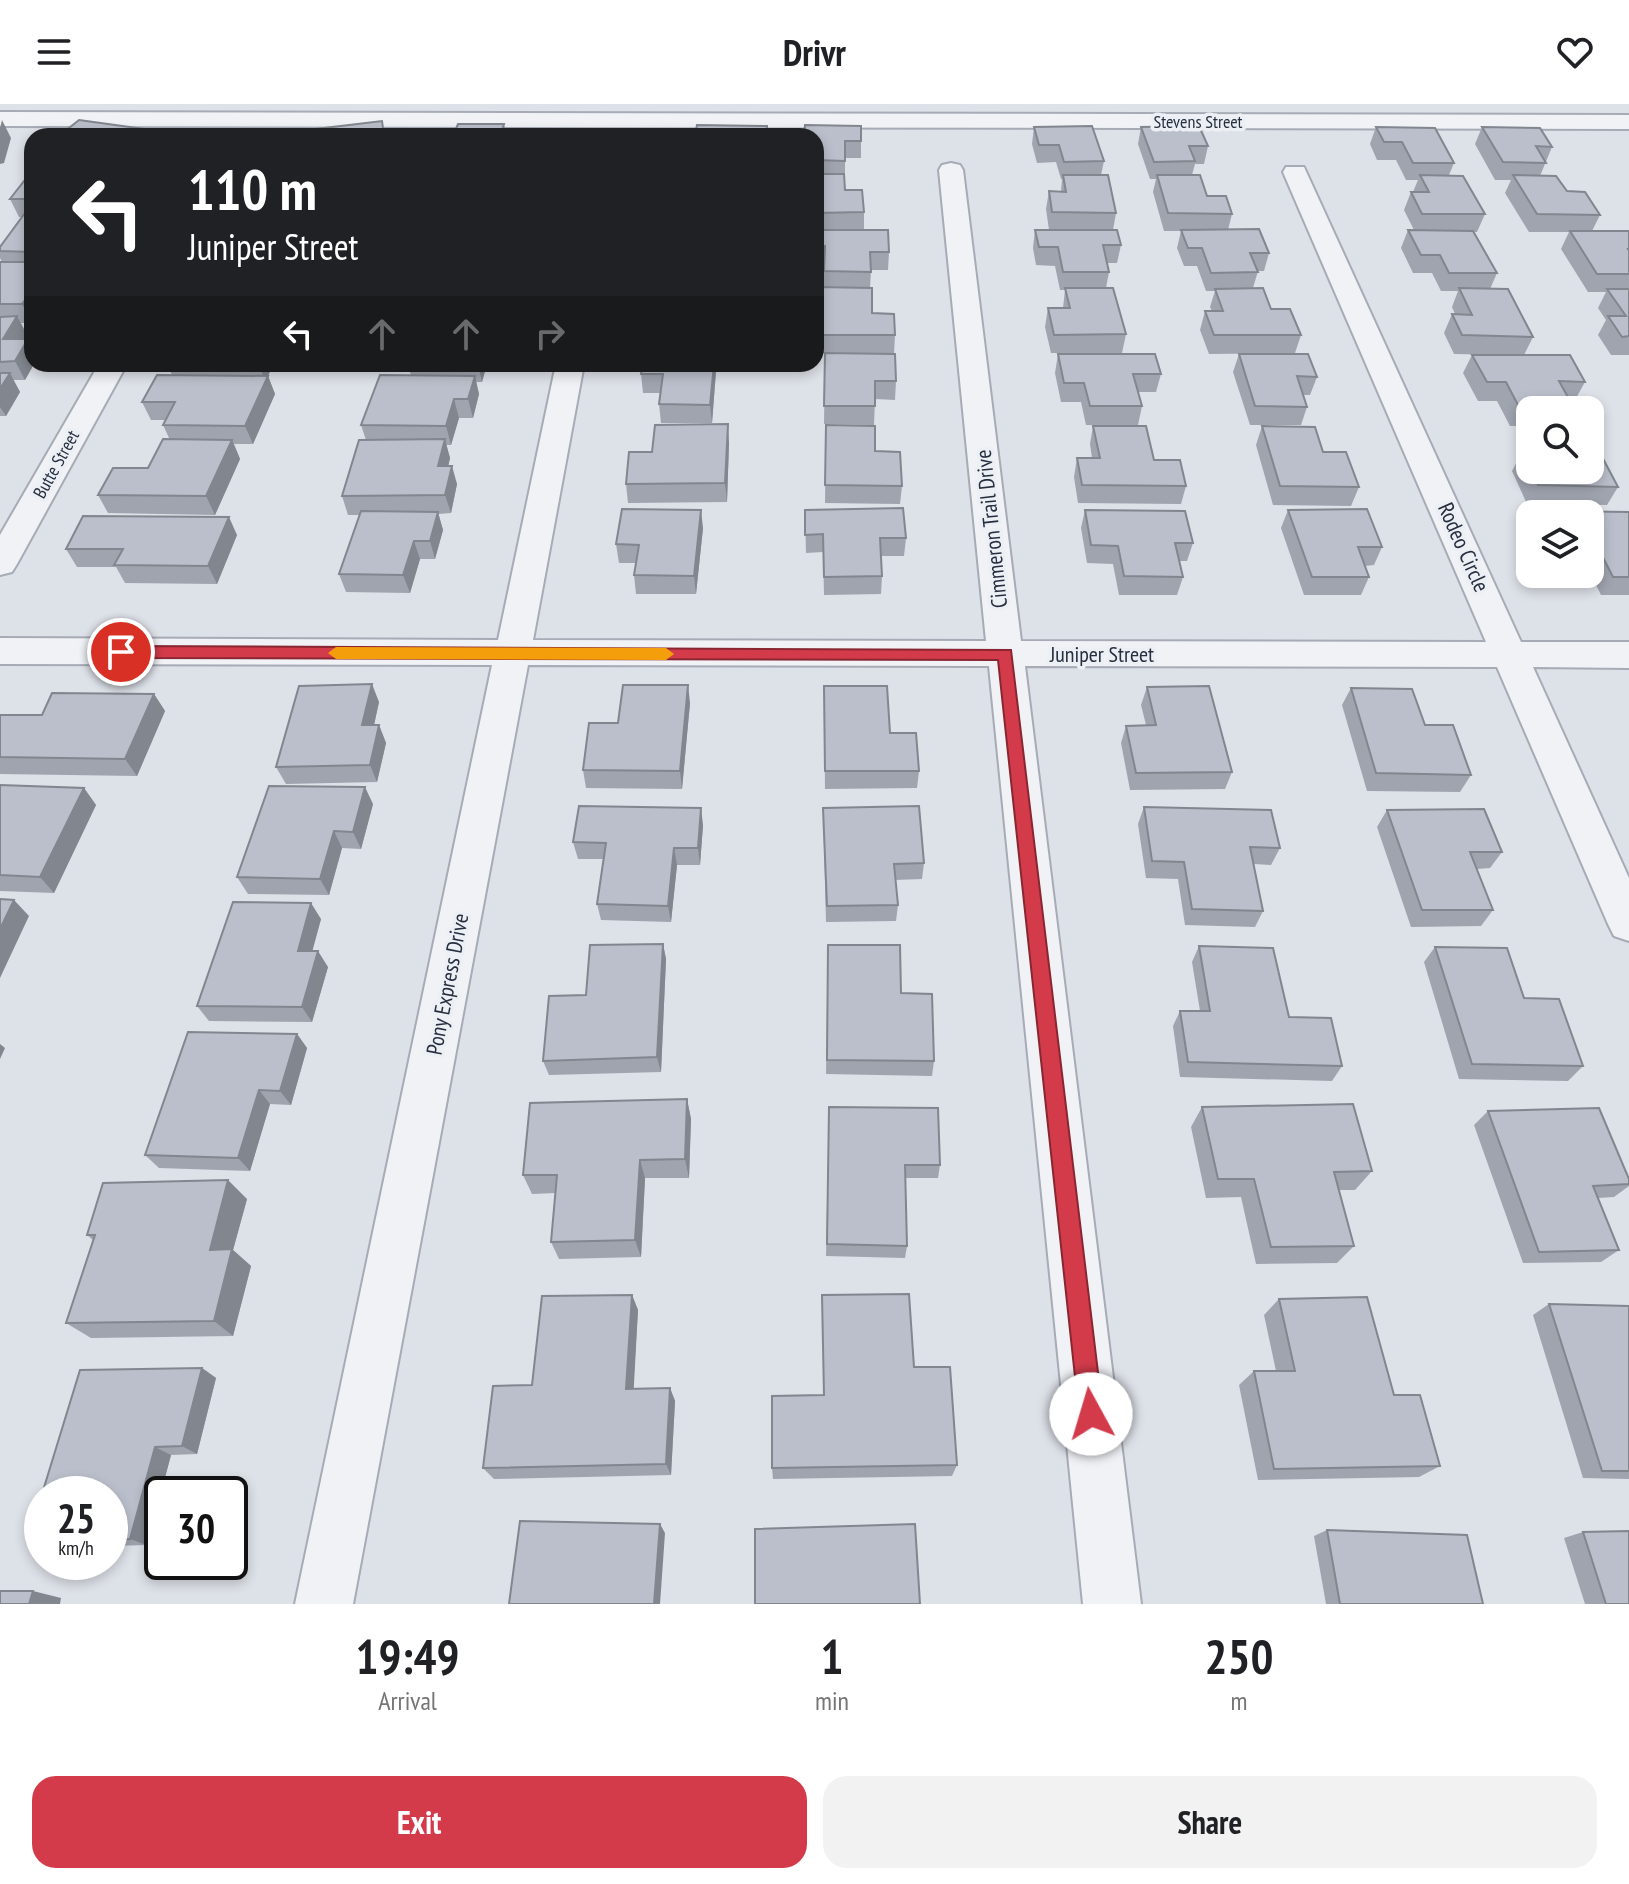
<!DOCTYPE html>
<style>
body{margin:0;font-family:"PT Sans Narrow",sans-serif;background:#f2f2f2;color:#202124;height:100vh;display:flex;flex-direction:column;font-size:30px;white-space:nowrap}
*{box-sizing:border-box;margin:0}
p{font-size:26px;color:#757577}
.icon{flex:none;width:44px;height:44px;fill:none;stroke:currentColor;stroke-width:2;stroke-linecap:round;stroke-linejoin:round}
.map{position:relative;height:1500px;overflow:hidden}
.side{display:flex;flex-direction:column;background:#fff;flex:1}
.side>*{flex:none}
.hud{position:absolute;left:24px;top:24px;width:800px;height:244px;border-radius:24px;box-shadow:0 4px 12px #0003;background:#202124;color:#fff;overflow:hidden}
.controls{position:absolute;left:1516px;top:292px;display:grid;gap:16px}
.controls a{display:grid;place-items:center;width:88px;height:88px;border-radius:16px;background:#fff;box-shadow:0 4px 12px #0003;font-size:40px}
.speed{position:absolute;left:24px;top:1372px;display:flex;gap:16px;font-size:40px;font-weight:700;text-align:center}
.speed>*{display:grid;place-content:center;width:104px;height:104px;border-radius:50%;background:#fff;box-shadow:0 4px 12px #0003;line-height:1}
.speed small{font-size:20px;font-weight:400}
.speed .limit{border:4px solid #111;border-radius:12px;background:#fff;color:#111}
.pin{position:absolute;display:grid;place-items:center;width:68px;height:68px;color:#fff;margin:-34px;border:4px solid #fff;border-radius:50%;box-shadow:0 2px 8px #0007}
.me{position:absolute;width:88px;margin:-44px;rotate:354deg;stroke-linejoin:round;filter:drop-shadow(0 0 6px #0008)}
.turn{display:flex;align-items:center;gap:28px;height:168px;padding:0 32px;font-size:36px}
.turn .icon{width:104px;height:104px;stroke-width:2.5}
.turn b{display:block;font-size:56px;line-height:68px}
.lanes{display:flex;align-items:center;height:76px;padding:0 32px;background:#0003;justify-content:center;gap:40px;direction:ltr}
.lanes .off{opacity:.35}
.eta{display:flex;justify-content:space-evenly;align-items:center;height:136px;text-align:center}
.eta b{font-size:48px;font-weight:700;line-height:56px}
.button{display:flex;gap:16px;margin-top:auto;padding:16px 32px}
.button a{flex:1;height:92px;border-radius:24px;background:#d33b4b;color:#fff;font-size:32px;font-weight:700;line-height:92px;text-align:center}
.button a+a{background:#f2f2f2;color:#202124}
header{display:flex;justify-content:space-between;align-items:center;height:104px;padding:0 32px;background:#fff;font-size:36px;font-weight:700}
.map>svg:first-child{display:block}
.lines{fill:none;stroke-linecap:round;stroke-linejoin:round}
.minor-casing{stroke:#a6abb5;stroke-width:4}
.minor{fill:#f0f2f6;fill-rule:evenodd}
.wall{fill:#a0a4af}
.shaded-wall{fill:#82868e}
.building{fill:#babfcb;stroke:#82868e;stroke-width:2}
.route{fill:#d33b4b;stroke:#892631;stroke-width:2}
.slow{fill:#f59e0b}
.labels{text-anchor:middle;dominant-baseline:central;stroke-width:7;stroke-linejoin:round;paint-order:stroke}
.far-street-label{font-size:18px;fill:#262e3f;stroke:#ecf0f5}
.street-label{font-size:22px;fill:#262e3f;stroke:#ecf0f5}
</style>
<header><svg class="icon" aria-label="menu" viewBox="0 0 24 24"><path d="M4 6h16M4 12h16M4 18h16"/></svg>Drivr<svg class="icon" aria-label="heart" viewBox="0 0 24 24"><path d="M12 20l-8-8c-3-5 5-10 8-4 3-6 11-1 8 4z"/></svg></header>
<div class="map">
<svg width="1629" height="1500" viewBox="0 0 1629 1500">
<rect width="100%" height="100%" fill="#dde1e8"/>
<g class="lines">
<defs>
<path id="minor" d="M0 8 1629 11V25L0 22Z
M951 59 960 61 963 66 1021 537 1486 538 1283 68 1286 63H1304L1521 538H1629V564L1533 563 1629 774V837L1614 832 1608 820 1497 563 1025 562 1141 1500H1083L989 562 528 561 353 1500H295L492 561 0 560V534L498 536 556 260H584L533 536 986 537 939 66 942 61Z
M99 260H127L17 460 12 468 0 471V431Z"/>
</defs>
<use href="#minor" class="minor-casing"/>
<use href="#minor" class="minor"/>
</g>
<path class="wall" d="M861 22V54H845V86L864 108V126L889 148 888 166H871L870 184 872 209 895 231 894 250 896 277 895 296 875 295 874 321 824 320 825 249H816V183H824V160H819L820 127H816V32Z
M1034 23 1104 57 1101 71 1116 109 1113 126 1121 141 1117 159H1107L1109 168 1106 184 1126 230 1122 249H1051L1045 223 1048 204H1063L1065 186H1060L1055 162 1036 161 1033 144 1035 126H1049L1046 105 1049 87 1061 88 1062 75H1061L1056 58 1037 59 1032 40Z
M1141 23 1208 42 1204 60H1195L1192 71 1207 92 1232 110 1228 126 1269 149 1264 167H1258L1253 184 1271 205 1301 231 1295 249 1209 250 1200 226 1205 207H1212L1210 203 1215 187H1206L1197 162H1184L1177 144 1181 127H1164L1153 88 1156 75H1150L1138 40Z
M1376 23 1454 59 1449 71 1485 110 1477 128H1474L1497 169 1490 185 1533 233 1524 251 1585 278 1575 296H1570L1574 304 1573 306H1530V322H1510L1497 297H1478L1463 269 1472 251H1513L1454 250 1444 229 1452 210H1455L1452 203 1458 187H1441L1432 169H1413L1401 144 1408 126H1414L1404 106 1411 88H1413L1418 76H1406L1396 56H1377L1370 40Z
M1482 23 1552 43 1540 72 1567 87 1600 111 1592 127H1629V251H1611L1598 231 1606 216 1598 204 1606 188H1588L1561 145 1569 128H1529L1505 89 1511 76H1495L1475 40Z
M32 67V219H21L27 231 25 235 32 260H34L25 276H13L20 288 6 312H0V158H2L0 154V143L23 113H19L10 95Z
M1058 250 1161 270 1156 288H1138L1142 302 1138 321H1086L1081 298H1061L1055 269Z
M1239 250 1317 273 1310 291H1303L1307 303 1301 321H1250L1233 268Z
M167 260H273L268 272 275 290 253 340H234L240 355 215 411 108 409 98 391 148 364 170 336 163 321 166 316H151L142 298 172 271Z
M407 260H487L482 278H476L479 290 473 314H459L451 341H446L450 354 448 362 457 380 451 409 438 410 443 426 435 455H420L410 489 346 488 339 470 360 411H348L342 392 366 336 361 321 411 271Z
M716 267 712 319H661L659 300 661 289H643L641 270Z
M826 321 875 347 902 382 900 400 825 399Z
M1093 322 1154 356 1186 382 1181 400 1078 399 1074 373 1077 354H1092L1090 340Z
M1262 322 1323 348 1359 383 1351 402 1273 401 1256 341Z
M1530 326V366L1618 383 1607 401 1527 400 1512 367 1522 348H1526L1522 341Z
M729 339 727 398 628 399 626 380Z
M805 406 906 434 904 452H881L882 472 881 490 824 491 823 448 806 449Z
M1085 406 1193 439 1187 457H1179L1183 473 1177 491H1119L1113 460 1087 459 1081 424Z
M1288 406 1382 443 1374 461 1365 462 1369 473 1361 491H1304L1281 424Z
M1553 407 1629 408V491H1601L1590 469V410H1552Z
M703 424 696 490H636L634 471 636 459H619L616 440Z
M237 431 217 480 125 479 116 463H77L66 445Z
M824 582 890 629 919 667 917 684 825 685Z
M1147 583 1232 668 1225 685 1130 686 1121 639 1126 622 1146 621 1141 601Z
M1351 584 1425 621 1471 671 1460 688 1367 687 1342 601Z
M154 590 165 607 137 672 0 670V611H42Z
M379 598 374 621H379L386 639 377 678 286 680 276 663Z
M690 599 682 685 586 684 583 666 618 619Z
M0 681 84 684 96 701 54 789 0 787Z
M373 700 361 745 342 744 329 791 248 790 237 773Z
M1144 703 1280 744 1271 761 1254 760 1263 807 1255 823 1185 821 1178 775 1146 774 1138 720Z
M823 704 924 759 922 775 895 776 898 801 896 817 826 818Z
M1387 706 1502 748 1490 764 1477 765 1493 806 1481 822 1411 823 1377 723Z
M703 721 700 761H677L671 818 601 816 597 800 603 755H578L573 738Z
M321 815 312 847 328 863 312 918 209 917 197 902Z
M663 840 666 855 661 968 549 971 543 957 586 891Z
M828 841 901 889 934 957 932 972 826 970Z
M1199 842 1289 913 1342 962 1332 977 1180 973 1173 922 1180 907H1200L1192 858Z
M1435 843 1583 962 1568 977 1459 975 1424 858Z
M297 930 307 944 291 1001 270 1000 250 1067 159 1064 145 1051Z
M687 995 691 1015 689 1074H645L641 1153 559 1155 551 1138 555 1089 532 1090 523 1071Z
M829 1003 940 1061 938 1074H905L907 1142 905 1154 826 1152Z
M1202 1003 1372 1067 1355 1086H1339L1354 1142 1337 1159 1256 1160 1241 1093 1206 1094 1191 1023Z
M1488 1007 1629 1075V1082L1614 1093 1598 1094 1619 1146 1601 1158 1523 1159 1474 1021Z
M247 1095 233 1146 251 1162 233 1232 91 1234 66 1219 93 1136 87 1131Z
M632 1191 638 1206 633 1285 670 1284 675 1297 671 1371 494 1375 483 1364 532 1281Z
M822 1191 914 1263 957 1361 952 1372 773 1375 772 1364 824 1292Z
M1279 1195 1394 1291 1440 1362 1419 1373 1258 1376 1239 1281 1254 1267H1276L1264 1211Z
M1549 1200 1629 1202V1375L1583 1374 1533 1211Z
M202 1264 216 1274 197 1350 171 1351 147 1441 110 1442V1390Z
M42 1390V1442L27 1438Z
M1327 1426 1483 1500H1326L1314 1432Z
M1583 1428 1629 1500H1585L1564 1434Z"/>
<path class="shaded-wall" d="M2 16 11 34 4 59 0 60V24Z
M504 20 506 32H500Z
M32 187V218L22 200Z
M17 212 27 231 13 254 3 235Z
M28 235 32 242V260H34L25 276 15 257Z
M259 260H273L268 272 275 290 253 340 245 322 265 277Z
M478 260H487L482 278Z
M714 260H716V267L712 319 710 301Z
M10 269 20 288 6 312 0 303V285Z
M475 272 479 290 473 314 468 295Z
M454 295 459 314 451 341 446 322Z
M728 320 729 339 727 398 725 379Z
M445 335 450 354 444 381 438 362Z
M232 336 240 355 215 411 206 392Z
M452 362 457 380 451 409 445 391Z
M701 406 703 424 696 490 694 472Z
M438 408 443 426 435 455 430 437Z
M229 413 237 431 217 480 208 462Z
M414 437 420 455 410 489 403 471Z
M372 580 379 598 370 639 362 621Z
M688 581 690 599 682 685 680 667Z
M154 590 165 607 137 672 125 655Z
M379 621 386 639 377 678 370 661Z
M365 683 373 700 361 745 353 728Z
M84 684 96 701 54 789 40 773Z
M701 704 703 721 700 761 698 744Z
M334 727 342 744 329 791 320 775Z
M674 744 677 761 671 818 668 802Z
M14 796 29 812 0 874V825Z
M311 799 321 815 308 863 298 847Z
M663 840 666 855 661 968 657 953Z
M318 847 328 863 312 918 302 903Z
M297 930 307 944 291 1001 280 987Z
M0 940 5 944 0 955Z
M259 986 270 1000 250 1067 238 1054Z
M687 995 691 1015 689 1074 685 1055Z
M640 1056 645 1074 641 1153 635 1136Z
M228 1076 247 1095 233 1146 251 1162 233 1232 214 1217 210 1146Z
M632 1191 638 1206 633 1298 626 1285Z
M202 1264 216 1274 197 1350 182 1342Z
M670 1284 675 1297 671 1371 666 1360Z
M155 1343 171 1351 147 1441 130 1435Z
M660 1420 665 1429 660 1500H654Z
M33 1487 61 1494 60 1500H29Z"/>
<path class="building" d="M79 16 173 29 170 32H59Z
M382 17 384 32H274V30Z
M458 20H504L500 32H453Z
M697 21 767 22 766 32H695Z
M805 21 861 22V37H845V57L816 56V32H804Z
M1092 22 1104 57 1064 58 1059 41H1039L1034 23Z
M1199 22 1208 42H1189L1195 57 1154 58 1141 23Z
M1376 23 1435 24 1454 59H1413L1402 38H1384Z
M1482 23 1540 24 1552 43 1536 42 1546 59 1503 58Z
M32 67V95H10Z
M816 70H844L845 86H862L864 108 816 109Z
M1063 71H1108L1116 109 1052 108 1049 87 1066 88Z
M1157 71H1200L1207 92H1226L1232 110 1168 109Z
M1420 71 1463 72 1485 110H1422L1411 88H1429Z
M1513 71 1556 72 1567 87 1585 88 1600 111 1537 110Z
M25 109H32V148L0 147V143Z
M1259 125 1269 149H1250L1258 168 1211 169 1202 144H1188L1181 126Z
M820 126H888L889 148H870L871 168 824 167 825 142H819Z
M1035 126H1117L1121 141H1103L1109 168H1063L1058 143H1039Z
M1408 126 1473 127 1497 169H1449L1440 151H1421Z
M1570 127H1629V145H1628L1629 147V170H1597Z
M0 158H32V187L22 200H0Z
M816 183 872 184V209L894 210 895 231H816Z
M1065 184H1113L1126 230 1054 231 1048 204H1070Z
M1263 184 1271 205H1290L1301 231H1214L1205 207H1223L1215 185Z
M1459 184 1508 185 1533 233 1462 231 1452 210 1472 211Z
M1607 185H1629V232L1622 233 1608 212H1626Z
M17 212 3 235H28L15 257 0 258V213Z
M825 249 895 250 896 277H875V302H824Z
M1058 250H1155L1161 270H1133L1142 302H1090L1084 279H1064Z
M1239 250H1308L1317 273 1297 272 1307 303 1255 302Z
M1472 251H1570L1585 278 1559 277 1574 304 1519 303 1506 278H1487Z
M643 260H714L710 301 659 300 663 270H641Z
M0 269H10L0 285Z
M157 271 268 272 245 322 163 321 175 298H142Z
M380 271 475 272 468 295H454L446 322 361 321Z
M728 320 725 379 626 380 629 348H652L655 321Z
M826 321 875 322V347L900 348 902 382 825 381Z
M1093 322H1146L1154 356H1180L1186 382 1082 381 1077 354H1100Z
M1262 322 1315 323 1323 348H1346L1359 383 1280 382Z
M1590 330 1618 383 1538 381 1531 366H1590Z
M163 335 232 336 206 392 98 391 113 364H148Z
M445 335 438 362H452L445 391 342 392 359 336Z
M1522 348H1530V365Z
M903 404 906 434H880L882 472 824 473 823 430 805 431V406Z
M622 405 701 406 694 472 634 471 639 441 616 440Z
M1367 405 1382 443H1358L1369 473H1312L1288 406Z
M1085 406 1185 407 1193 439H1175L1183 473 1124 472 1118 442 1091 441Z
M361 407 438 408 430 437H414L403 471 339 470Z
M1553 407 1629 408V473H1613L1594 436H1590V410H1555Z
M83 412 229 413 208 462 114 461 123 445H66Z
M372 580 362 621H379L370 661 276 663 299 582Z
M623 581H688L680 667 583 666 589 619H618Z
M824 582H887L890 629H916L919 667H825Z
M1209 582 1232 668 1136 669 1126 622 1156 621 1147 583Z
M1351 584 1412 585 1425 621H1453L1471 671 1376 669Z
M52 589 154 590 125 655 0 653V611H42Z
M0 681 84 684 40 773 0 771Z
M269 682 365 683 353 728 334 727 320 775 237 773Z
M579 702 701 704 698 744H674L668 802 597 800 606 739 573 738Z
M919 702 924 759 894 760 898 801 827 802 823 704Z
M1144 703 1271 706 1280 744 1250 743 1263 807 1192 805 1184 758 1152 757Z
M1484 705 1502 748H1470L1493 806H1422L1387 706Z
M0 795 14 796 0 825Z
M233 798 311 799 298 847H318L302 903 197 902Z
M663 840 657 953 543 957 549 892 586 891 590 841Z
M828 841H900L901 889 932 890 934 957 827 956Z
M1199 842 1273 844 1289 913 1331 914 1342 962 1188 958 1180 907H1210Z
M1435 843 1507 844 1524 894 1559 895 1583 962 1472 960Z
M188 928 297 930 280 987 259 986 238 1054 145 1051Z
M687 995 685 1055 640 1056 635 1136 551 1138 557 1071H523L530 999Z
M1353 1000 1372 1067 1334 1068 1354 1142 1271 1143 1254 1075H1218L1202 1003Z
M829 1003 938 1004 940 1061H905L907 1142 827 1140Z
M1599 1004 1629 1075V1080L1593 1082 1619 1146 1539 1148 1488 1007Z
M228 1076 210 1146 232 1145 214 1217 66 1219 95 1131H87L103 1079Z
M909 1190 914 1263H950L957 1361 772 1364V1292L824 1291 822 1191Z
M632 1191 626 1285 670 1284 666 1360 483 1364 493 1282 532 1281 542 1192Z
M1367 1193 1394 1291H1420L1440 1362 1274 1365 1254 1267H1295L1279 1195Z
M1549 1200 1629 1202V1367H1602Z
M202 1264 182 1342 155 1343 130 1435 110 1436V1390H42L80 1266Z
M42 1390V1437L27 1438Z
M520 1417 660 1420 654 1500H509Z
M915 1420 920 1500H755V1425Z
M1327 1426 1467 1431 1483 1500H1340Z
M1629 1427V1500H1606L1583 1428Z
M0 1487H33L29 1500H0Z"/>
<path class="route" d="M121 542 1011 546 1103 1310 1099 1318 1091 1322 1083 1318 1079 1310 998 556 121 554 113 548Z"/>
<path class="slow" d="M336 543 666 544 674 550 666 556 336 555 328 549Z"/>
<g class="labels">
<g class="far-street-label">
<text x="1198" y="17">Stevens Street</text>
<text transform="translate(56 360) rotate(-61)">Butte Street</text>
</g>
<g class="street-label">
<text transform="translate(991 425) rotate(-96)">Cimmeron Trail Drive</text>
<text transform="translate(1464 443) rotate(66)">Rodeo Circle</text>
<text x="1102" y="550">Juniper Street</text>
<text transform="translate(447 880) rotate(-79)">Pony Express Drive</text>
</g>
</g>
</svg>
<div class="controls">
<a><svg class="icon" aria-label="search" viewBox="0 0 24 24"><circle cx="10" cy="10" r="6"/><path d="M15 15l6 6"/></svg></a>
<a><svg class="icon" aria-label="layers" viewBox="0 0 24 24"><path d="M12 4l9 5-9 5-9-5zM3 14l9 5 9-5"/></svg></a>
</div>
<div class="speed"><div>25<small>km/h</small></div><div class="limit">30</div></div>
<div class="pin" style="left:121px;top:548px;background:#d93025"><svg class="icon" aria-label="arrive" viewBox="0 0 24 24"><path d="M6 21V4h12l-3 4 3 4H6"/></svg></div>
<svg class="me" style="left:1091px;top:1310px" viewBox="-20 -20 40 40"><circle r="19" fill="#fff"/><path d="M0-13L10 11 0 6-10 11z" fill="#d33b4b"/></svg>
<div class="hud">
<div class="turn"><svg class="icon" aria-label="left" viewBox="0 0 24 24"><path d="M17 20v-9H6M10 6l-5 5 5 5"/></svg><div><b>110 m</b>Juniper Street</div></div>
<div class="lanes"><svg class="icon" aria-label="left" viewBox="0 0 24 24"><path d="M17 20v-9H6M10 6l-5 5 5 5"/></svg><svg class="icon off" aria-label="ahead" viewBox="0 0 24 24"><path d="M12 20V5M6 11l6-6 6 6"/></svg><svg class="icon off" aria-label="ahead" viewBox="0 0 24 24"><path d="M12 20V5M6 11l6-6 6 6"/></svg><svg class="icon off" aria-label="right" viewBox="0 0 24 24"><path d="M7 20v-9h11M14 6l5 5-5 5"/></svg></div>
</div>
</div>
<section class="side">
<div class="eta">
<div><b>19:49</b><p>Arrival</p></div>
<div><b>1</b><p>min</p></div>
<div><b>250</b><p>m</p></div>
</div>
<div class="button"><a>Exit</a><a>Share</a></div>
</section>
